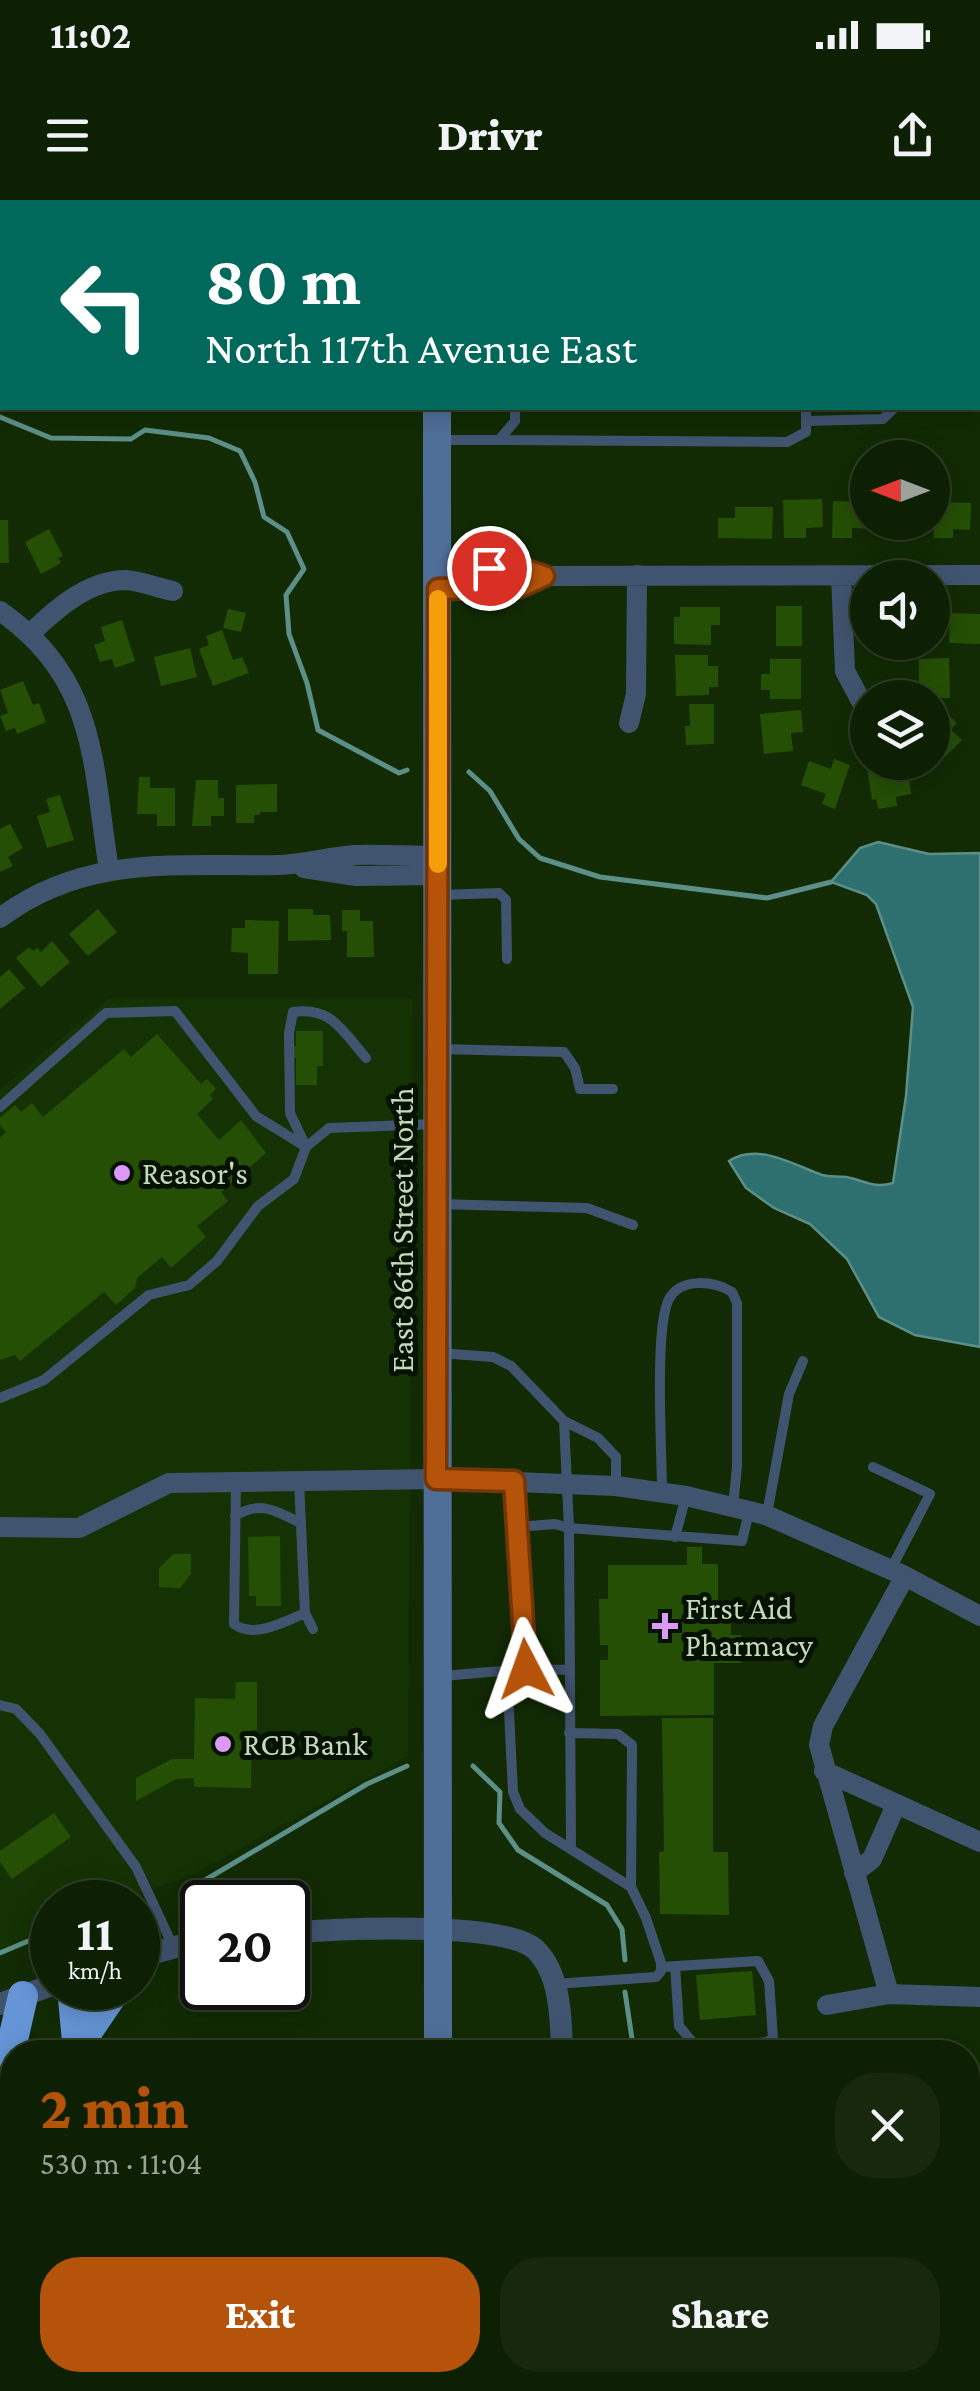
<!DOCTYPE html>
<meta charset="utf-8">
<style>
body{margin:0;font-family:"Crimson Pro",serif;background:#17280d;color:#f1f3f6;height:100vh;display:flex;flex-direction:column;font-size:38px;white-space:nowrap}
*{box-sizing:border-box;margin:0}
p{font-size:32px;color:#9ba39a}
.icon{flex:none;width:55px;height:55px;fill:none;stroke:currentColor;stroke-width:2;stroke-linecap:round;stroke-linejoin:round}
.map{position:relative;flex:1;overflow:hidden}
.details{position:absolute;left:0px;top:1840px;width:980px;height:352px;display:flex;flex-direction:column;background:#0e2003;border-radius:40px 40px 0 0;box-shadow:0 5px 25px #0003,0 0 0 2px #2e3e25}
.details>*{flex:none}
.guide{position:absolute;left:0px;top:0px;width:980px;height:210px;box-shadow:0 5px 25px #0003,0 0 0 2px #2e3e25;background:#00695c;color:#fff;overflow:hidden}
.needle{width:65px;rotate:270deg}
.controls{position:absolute;left:850px;top:240px;display:grid;gap:20px}
.controls a{display:grid;place-items:center;width:100px;height:100px;border-radius:50%;background:#0e2003;box-shadow:0 5px 25px #0003,0 0 0 2px #2e3e25;font-size:50px}
.speed{position:absolute;left:30px;top:1680px;display:flex;gap:20px;font-size:50px;font-weight:700;text-align:center}
.speed>*{display:grid;place-content:center;width:130px;height:130px;border-radius:50%;background:#0e2003;box-shadow:0 5px 25px #0003,0 0 0 2px #2e3e25;line-height:1}
.speed small{font-size:25px;font-weight:400}
.speed .limit{border:5px solid #111;border-radius:15px;background:#fff;color:#111}
.pin{position:absolute;display:grid;place-items:center;width:85px;height:85px;color:#fff;margin:-42px;border:5px solid #fff;border-radius:50%;box-shadow:0 2px 10px #0007}
.me{position:absolute;width:110px;margin:-55px;rotate:356deg;stroke-linejoin:round;filter:drop-shadow(0 0 8px #0008)}
.turn{display:flex;align-items:center;gap:35px;height:210px;padding:0 40px;font-size:45px}
.turn .icon{width:130px;height:130px;stroke-width:2.5}
.turn b{display:block;font-size:70px;line-height:85px}
.round{display:grid;place-items:center;flex:none;width:105px;height:105px;border-radius:40px;background:#17280d}
.headline{display:flex;align-items:center;justify-content:space-between;height:170px;padding:0 40px}
h1{font-size:60px;font-weight:800;line-height:75px;color:#b45309}
.button{display:flex;gap:20px;margin-top:auto;padding:20px 40px}
.button a{flex:1;height:115px;border-radius:40px;background:#b45309;color:#fff;font-size:40px;font-weight:800;line-height:115px;text-align:center}
.button a+a{background:#17280d;color:#f1f3f6}
.status{display:flex;justify-content:space-between;align-items:center;height:70px;padding:0 50px;background:#0e2003;direction:ltr}
.status svg{height:28px;fill:currentColor}
header{display:flex;justify-content:space-between;align-items:center;height:130px;padding:0 40px;background:#0e2003;font-size:45px;font-weight:800}
.map>svg:first-child{display:block}
.built{fill:#153204}
.water{fill:#2e6f70;stroke:#5b8f87;stroke-width:2.5}
.lines{fill:none;stroke-linecap:round;stroke-linejoin:round}
.stream{stroke:#5b8f87;stroke-width:5}
.building{fill:#254f05}
.service{stroke:#41546f;stroke-width:10}
.minor{stroke:#41546f;stroke-width:20}
.tertiary{stroke:#41546f;stroke-width:22}
.secondary{stroke:#506f98;stroke-width:28}
.motorway{stroke:#6595d6;stroke-width:30}
.route-casing{stroke:#753606;stroke-width:25}
.route{stroke:#b45309;stroke-width:18}
.slow{stroke:#f59e0b;stroke-width:18}
.poi-dot{fill:#db99f5;stroke:#051101;stroke-width:4}
.labels{text-anchor:middle;dominant-baseline:central;stroke-width:10;stroke-linejoin:round;paint-order:stroke}
.poi-label{font-size:32px;fill:#c5d9bc;stroke:#051101;text-anchor:start}
.street-label{font-size:32px;fill:#c5d9bc;stroke:#051101}
</style>
<div class="status"><b>11:02</b><svg viewBox="0 0 49 12"><path d="M0 12V9h3v3zM5 12V6h3v6zM10 12V3h3v9zM15 12V0h3v12zM26 1h20v11H26zM47 4h2v5h-2z"/></svg></div>
<header><svg class="icon" aria-label="menu" viewBox="0 0 24 24"><path d="M4 6h16M4 12h16M4 18h16"/></svg>Drivr<svg class="icon" aria-label="share" viewBox="0 0 24 24"><path d="M12 15V3M7 8l5-5 5 5M5 13v7h14v-7"/></svg></header>
<div class="map">
<svg width="980" height="2191" viewBox="0 0 980 2191">
<rect width="100%" height="100%" fill="#122b04"/>
<path class="built" d="M108 799H413L408 1556 192 1675 118 1702H52V1728L0 1750V890Z"/>
<path class="water" d="M878 642 929 654 980 653V1147L915 1135 879 1117 847 1059 810 1024 774 1008 746 988 729 961C758 942 794 965 822 975 830 977 837 976 846 977 864 980 874 989 893 983L906 896 913 807 876 704 867 695 831 682 860 648Z"/>
<g class="lines">
<path class="stream" d="M0 217 51 238 131 239 145 230 209 238 240 251 255 282 264 317 287 332 304 369 286 395 289 434 307 483 318 530 399 573 407 570
M469 572 490 591 519 639 540 658 600 677 767 698 831 682
M473 1566 500 1592 499 1623 518 1650 607 1705 622 1729 625 1760
M182 1690 207 1679 367 1584 407 1566
M0 1753 52 1731
M625 1792 634 1852
M968 1898 980 1897"/>
</g>
<path class="building" d="M822 299 823 327 806 328V338H784L783 300Z
M833 301 868 302V322H872V329L852 328V338H832Z
M934 302 971 303 970 330 953 329V338H934Z
M735 307H773L772 339 718 338V318H735Z
M0 320H8L9 363H0Z
M884 322H901V338H883Z
M49 329 63 356 58 358 61 363 41 374 25 342Z
M776 406H802V446H776Z
M680 407H720V425H711V445L674 444V417H680Z
M228 409 246 413 241 432 223 428Z
M950 413 980 414V444L949 443Z
M122 420 135 461 115 468 112 459 100 462 94 445 105 441 101 427Z
M222 430 233 460 242 457 249 473 213 486 199 449 209 445 206 436Z
M190 448 197 477 161 486 154 457Z
M675 455H708V466H718V487H709V495L676 496Z
M949 458 950 498H919V459Z
M770 459H801V499H770V490H761V474H770Z
M23 481 33 505 39 503 46 522 17 534 15 528 6 531 0 516 8 513 0 490Z
M689 504H714V544L686 545 685 526H690Z
M942 509 957 523 951 530 962 540 945 557 938 551 932 557V519Z
M801 510 803 532 791 533 793 551 764 554 760 514Z
M834 559 850 565 835 609 822 604 826 594 801 585 809 561 831 569Z
M866 562H888L889 569 907 566 911 594 896 597 897 606 878 609 876 599 872 600Z
M139 577H150V588H175V626H157V614H137Z
M196 580H218V598H224V616H211V626H192Z
M277 584V612H260V615H254V623H236V585Z
M60 595 74 640 47 648 37 616 50 612 46 599Z
M10 624 23 648 8 657 13 666 0 672V629Z
M98 709 117 732 88 756 69 734Z
M288 709H313V715H330L331 740 288 741Z
M342 710H360V721H373L374 757H347V731H342Z
M245 720 279 721 278 774H248V753L231 752 232 728H245Z
M52 741 70 762 41 787 16 758 29 747 33 751 37 748 41 752Z
M9 769 25 788 0 809V777Z
M296 831H323V866H317V885H296V858H292V846H296Z
M157 834 201 884 207 879 216 889 210 895 213 899 197 914 219 940 241 920 266 953 221 992 228 1001 197 1026 206 1037 171 1068 162 1057 137 1078 135 1088 116 1105 104 1092 20 1161 15 1155 0 1160V938L6 932 0 925V918L15 905 21 912 32 903 43 917 124 849 131 857Z
M280 1336 281 1406H256V1396H249L248 1337Z
M687 1347H702V1364H718V1417H731V1435H741V1463H714V1515L600 1516V1460H608V1445H600L599 1399H608V1365H687Z
M173 1354H191V1374L180 1388 159 1387V1368Z
M236 1482H257V1530H252L251 1588 194 1587V1578L176 1579 136 1601V1578L172 1559H194L195 1498 235 1499Z
M662 1518H713V1652H728L729 1715 660 1714 659 1652 664 1651Z
M54 1613 71 1637 12 1679 0 1662V1651Z
M752 1771 756 1815 700 1820 696 1775Z
M968 1966H980V2012H968Z"/>
<g class="lines">
<path class="service" d="M502 0V2
M804 0V2
M835 0 841 2
M806 221 883 219 894 208
M438 240H499L515 221V208
M499 240 787 242 806 232V208
M439 695 499 693 506 700 507 759
M439 849 564 852 575 868 580 889H613
M0 907 106 813 175 811 256 916 306 947
M306 947 290 913 289 833 293 812C332 806 343 832 366 858
M438 1004 587 1008 633 1025
M439 1153 493 1157 511 1166 564 1221 598 1238 616 1257V1286
M0 1198 44 1180 149 1095 189 1085 217 1061 258 1006 294 979 306 947 329 928 435 924
M873 1267 930 1294 891 1369
M299 1281 305 1413 313 1429
M236 1282 234 1424C254 1439 284 1422 305 1413
M662 1292C662 1253 654 1127 669 1099 681 1077 714 1081 732 1092L737 1103V1266L733 1308
M767 1314 789 1194 803 1161
M235 1316C260 1300 277 1311 300 1323
M517 1327 555 1324 569 1328 564 1221
M675 1337 686 1296
M526 1469 569 1470
M507 1471 513 1592 520 1609 545 1633 631 1687 646 1718 661 1763V1771L656 1777 555 1784
M443 1476 526 1469 514 1281
M0 1505 16 1509 40 1534 136 1667 173 1746
M569 1533 618 1534 632 1545 631 1687
M571 1647 569 1328 742 1341 749 1312
M661 1767 758 1761 769 1781 773 1838 767 1842 699 1850 679 1826 675 1766
M968 1951 980 1950"/>
<path class="minor" d="M58 0V2
M437 368H520L544 376 980 375
M841 376 845 471 862 503
M437 389 520 387 544 376
M0 411C98 479 92 564 109 670
M31 433C56 409 88 380 126 380 141 381 158 388 173 391
M629 523 636 494 637 375
M304 668 356 676 438 675
M0 718C86 653 178 667 279 665 304 664 329 657 354 655 382 654 410 656 438 656
M0 1327 79 1328 169 1283 436 1279 616 1286 686 1296 766 1315 905 1376 980 1416
M824 1571 980 1642
M854 1673 872 1659 896 1605
M889 1794 819 1545 823 1526 905 1376
M827 1805 889 1794 980 1797"/>
<path class="tertiary" d="M288 1733C334 1729 506 1720 536 1750 561 1775 561 1820 562 1852
M138 1757 202 1740
M0 1804 52 1785
M696 2180 980 2183"/>
<path class="secondary" d="M437 2V0
M437 208 438 1852
M439 2180V2191"/>
<path class="motorway" d="M138 1760 140 1757
M72 1788 78 1852
M77 1847 117 1788
M0 1896 23 1796
M0 2150 12 2153
M149 2180 210 2191"/>
</g>
<g class="lines">
<defs>
<path id="route" d="M489 368H520L544 376 520 387 438 389 436 1279 514 1281 526 1469"/>
</defs>
<use href="#route" class="route-casing"/>
<use href="#route" class="route"/>
<path class="slow" d="M438 399V664"/>
</g>
<g class="poi-dot">
<circle cx="122" cy="973" r="10"/>
<path d="M660 1411h10v10h10v10h-10v10h-10v-10h-10v-10h10z"/>
<circle cx="223" cy="1544" r="10"/>
</g>
<g class="labels">
<g class="poi-label">
<text x="142" y="973">Reasor's</text>
<text x="685" y="1408">First Aid<tspan x="685" dy="37">Pharmacy</tspan></text>
<text x="243" y="1544">RCB Bank</text>
</g>
<g class="street-label">
<text transform="translate(402 1030) rotate(-90)">East 86th Street North</text>
</g>
</g>
</svg>
<div class="controls">
<a><svg class="needle" viewBox="-14 -14 28 28"><path d="M0-13l5 13h-10z" fill="#e53935"/><path d="M0 13l5-13h-10z" fill="#9ba39a"/></svg></a>
<a><svg class="icon" aria-label="sound" viewBox="0 0 24 24"><path d="M4 9h4l5-4v14l-5-4H4zM17 9q2 3 0 6"/></svg></a>
<a><svg class="icon" aria-label="layers" viewBox="0 0 24 24"><path d="M12 4l9 5-9 5-9-5zM3 14l9 5 9-5"/></svg></a>
</div>
<div class="speed"><div>11<small>km/h</small></div><div class="limit">20</div></div>
<div class="pin" style="left:489px;top:368px;background:#d93025"><svg class="icon" aria-label="arrive" viewBox="0 0 24 24"><path d="M6 21V4h12l-3 4 3 4H6"/></svg></div>
<svg class="me" style="left:526px;top:1469px" viewBox="-20 -20 40 40"><path d="M0-17L14 15 0 8-14 15z" fill="#b45309" stroke="#fff" stroke-width="4"/></svg>
<div class="guide">
<div class="turn"><svg class="icon" aria-label="left" viewBox="0 0 24 24"><path d="M17 20v-9H6M10 6l-5 5 5 5"/></svg><div><b>80 m</b>North 117th Avenue East</div></div>
</div>
<section class="details">
<div class="headline"><div><h1>2 min</h1><p>530 m · 11:04</p></div><a class="round"><svg class="icon" aria-label="close" viewBox="0 0 24 24"><path d="M6 6l12 12M18 6L6 18"/></svg></a></div>
<div class="button"><a>Exit</a><a>Share</a></div>
</section>
</div>
